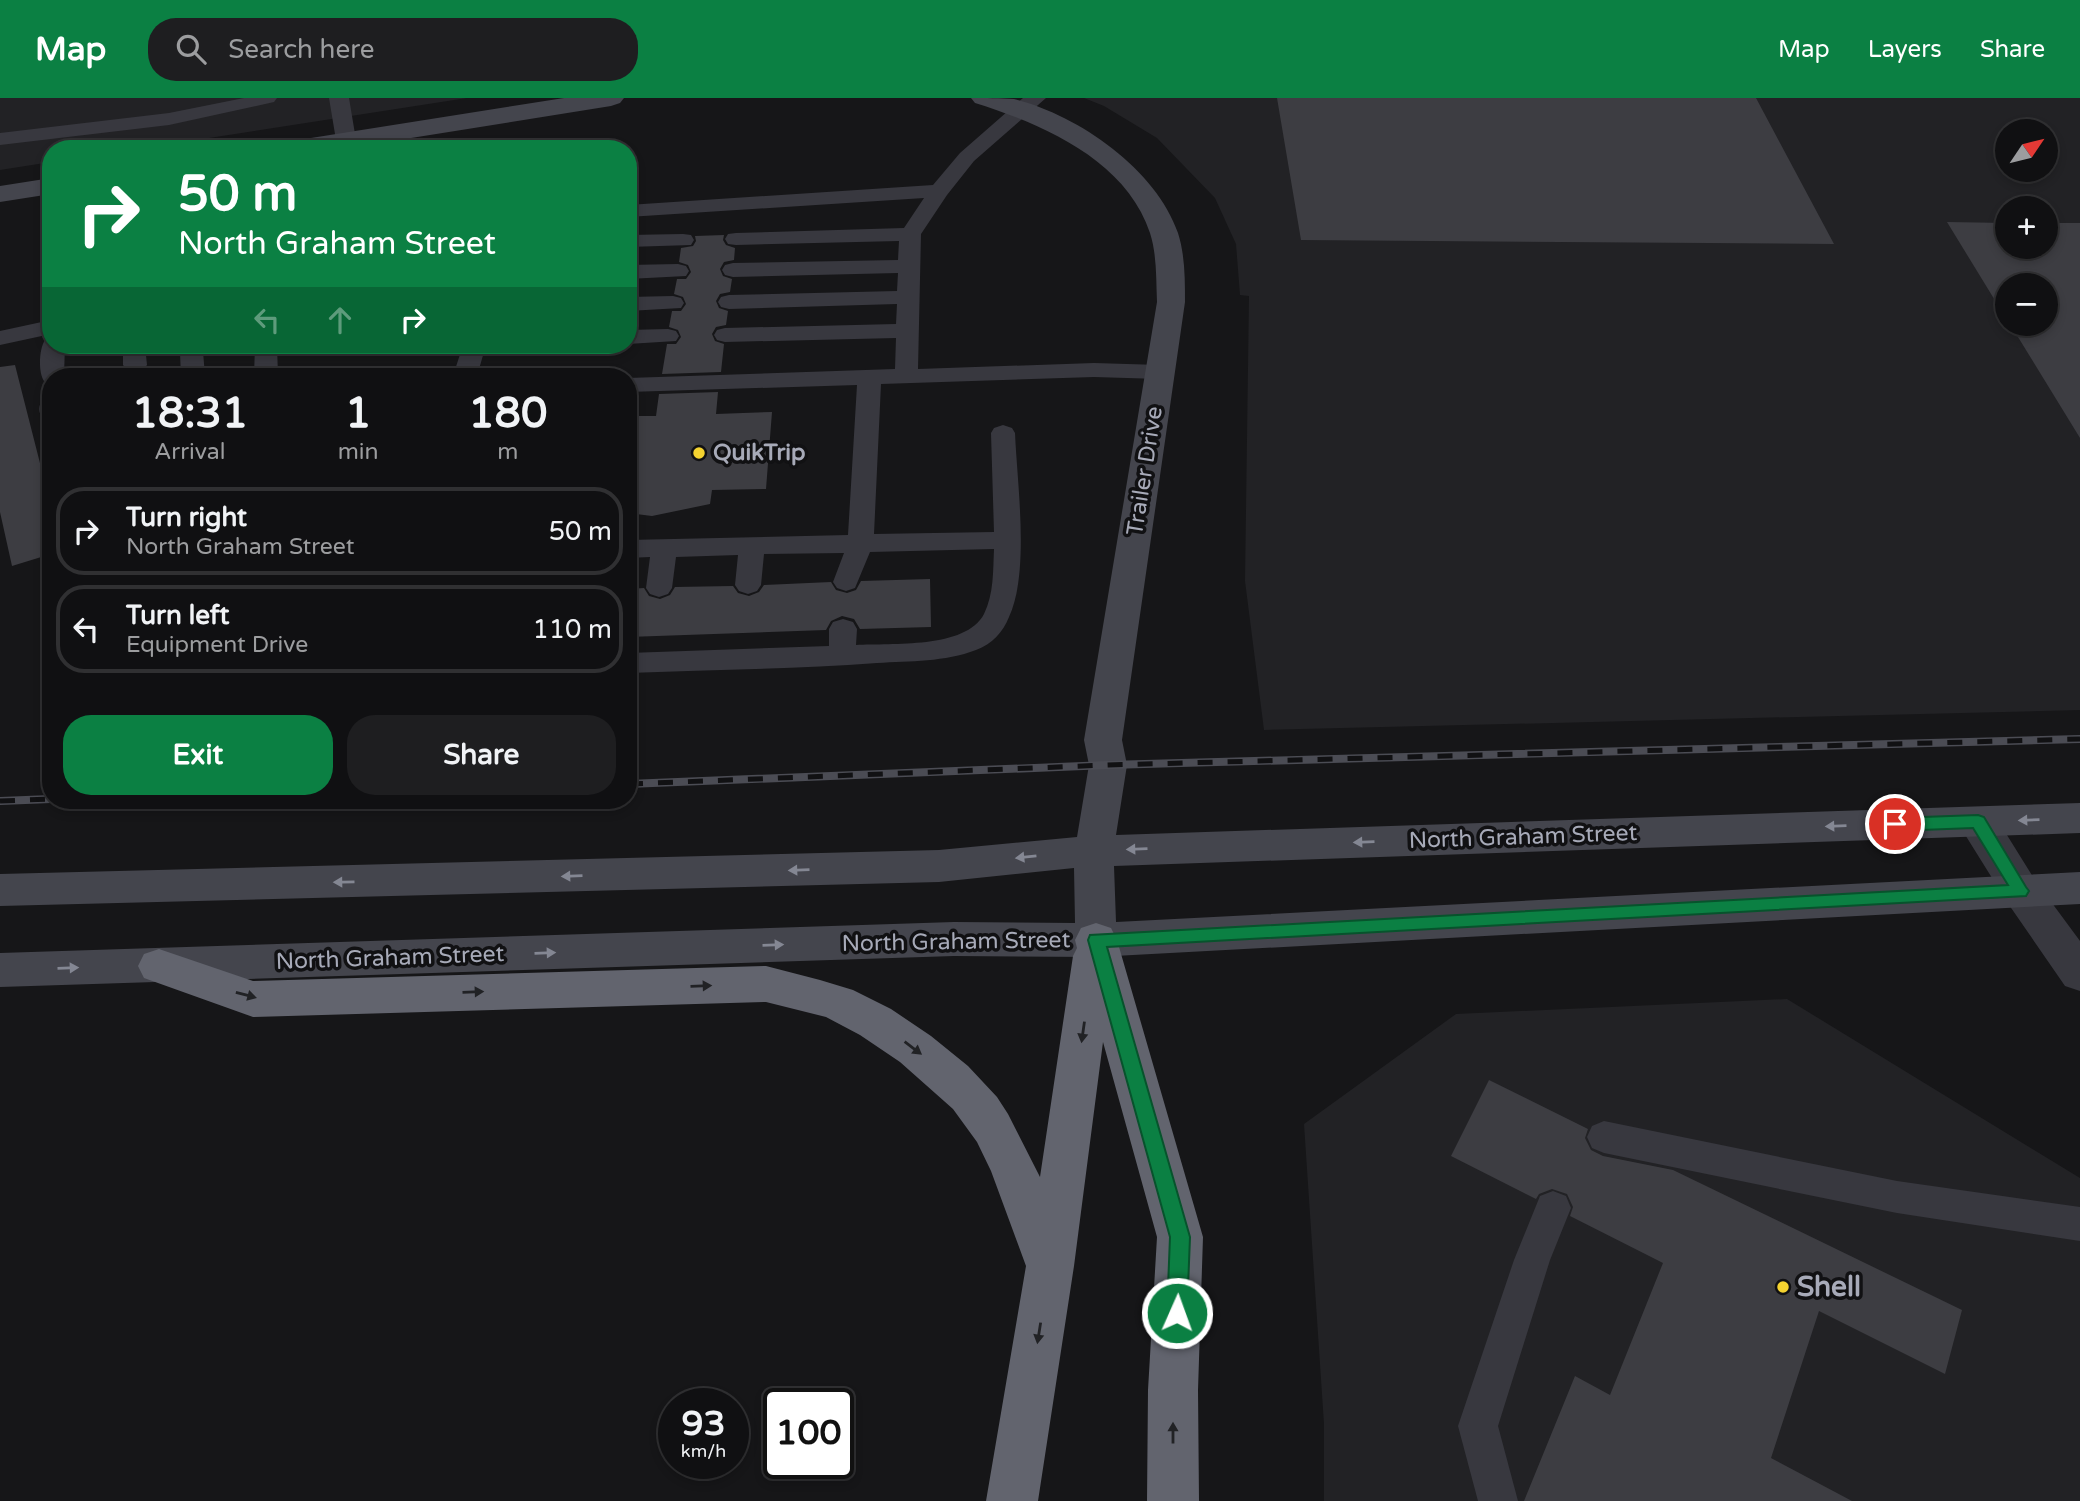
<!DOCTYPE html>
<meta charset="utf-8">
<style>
body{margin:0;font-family:"Varela Round",sans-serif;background:#1e1e20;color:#f1f3f6;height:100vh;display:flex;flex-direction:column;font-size:26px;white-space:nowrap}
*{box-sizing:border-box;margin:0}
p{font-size:23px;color:#9c9d9f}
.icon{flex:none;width:38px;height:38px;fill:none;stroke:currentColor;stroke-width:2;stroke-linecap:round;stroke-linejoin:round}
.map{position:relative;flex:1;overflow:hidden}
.panel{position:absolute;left:42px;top:270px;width:595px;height:441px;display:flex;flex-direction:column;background:#101012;border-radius:28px;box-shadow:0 4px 10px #0003,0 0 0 2px #303032}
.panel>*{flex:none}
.banner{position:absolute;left:42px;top:42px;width:595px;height:214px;border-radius:28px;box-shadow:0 4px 10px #0003,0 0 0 2px #303032;background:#0b8043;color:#fff;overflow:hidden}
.needle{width:46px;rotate:55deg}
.tools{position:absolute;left:1995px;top:21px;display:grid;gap:14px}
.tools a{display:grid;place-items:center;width:63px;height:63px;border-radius:50%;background:#101012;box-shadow:0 4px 10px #0003,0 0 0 2px #303032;font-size:35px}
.speed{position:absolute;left:658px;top:1290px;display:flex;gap:14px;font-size:35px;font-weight:700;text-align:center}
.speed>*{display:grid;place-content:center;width:91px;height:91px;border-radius:50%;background:#101012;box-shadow:0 4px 10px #0003,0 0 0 2px #303032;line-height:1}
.speed small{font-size:18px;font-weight:400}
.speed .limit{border:4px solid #111;border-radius:10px;background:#fff;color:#111}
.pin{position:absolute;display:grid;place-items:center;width:60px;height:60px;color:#fff;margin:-30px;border:4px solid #fff;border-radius:50%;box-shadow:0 2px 7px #0007}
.me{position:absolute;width:77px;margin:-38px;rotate:2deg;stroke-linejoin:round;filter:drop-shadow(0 0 5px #0008)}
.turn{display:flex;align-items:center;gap:24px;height:147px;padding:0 21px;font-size:32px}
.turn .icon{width:91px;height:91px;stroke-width:2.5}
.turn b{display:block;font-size:49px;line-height:60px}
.lanes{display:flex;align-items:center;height:66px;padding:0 21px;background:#0003;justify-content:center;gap:35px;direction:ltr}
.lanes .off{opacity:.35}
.eta{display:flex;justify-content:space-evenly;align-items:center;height:119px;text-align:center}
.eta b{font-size:42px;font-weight:800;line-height:49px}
.action{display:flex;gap:14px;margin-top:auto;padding:14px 21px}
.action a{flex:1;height:80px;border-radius:28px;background:#0b8043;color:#fff;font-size:28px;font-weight:800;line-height:80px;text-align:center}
.action a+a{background:#1e1e20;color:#f1f3f6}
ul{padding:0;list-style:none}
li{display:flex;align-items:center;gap:21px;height:88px;margin:0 14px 10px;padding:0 7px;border:4px solid #303032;border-radius:28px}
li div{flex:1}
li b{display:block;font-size:26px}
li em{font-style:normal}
header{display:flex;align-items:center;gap:42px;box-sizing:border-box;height:98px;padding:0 35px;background:#0b8043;color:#fff}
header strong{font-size:33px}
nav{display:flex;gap:38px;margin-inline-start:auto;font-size:24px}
.search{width:490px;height:63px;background:#1e1e20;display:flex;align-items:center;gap:18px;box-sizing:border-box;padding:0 24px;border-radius:28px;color:#9c9d9f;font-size:26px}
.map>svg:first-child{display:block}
.built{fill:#222225;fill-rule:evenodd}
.building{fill:#3d3d42}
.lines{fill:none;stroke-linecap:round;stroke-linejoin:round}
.lane{fill:#38383f;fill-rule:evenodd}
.street{fill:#38383f;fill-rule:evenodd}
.secondary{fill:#44454d;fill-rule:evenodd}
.highway{fill:#62646e;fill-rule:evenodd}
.rail-casing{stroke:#4b4c54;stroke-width:8}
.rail{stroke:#111113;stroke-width:5;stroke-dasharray:15;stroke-linecap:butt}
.oneway{fill:#848793}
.oneway2{fill:#212225}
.route{fill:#0b8043;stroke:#07532c;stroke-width:2}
.poi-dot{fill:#f5d330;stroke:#111113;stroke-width:2.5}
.labels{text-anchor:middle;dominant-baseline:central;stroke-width:7;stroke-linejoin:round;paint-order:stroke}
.poi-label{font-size:23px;font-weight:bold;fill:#a7aab8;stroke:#111113;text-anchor:start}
.street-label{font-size:23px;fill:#a7aab8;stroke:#111113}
.near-poi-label{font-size:28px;font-weight:bold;fill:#a7aab8;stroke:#111113;text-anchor:start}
</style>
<header>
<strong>Map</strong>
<div class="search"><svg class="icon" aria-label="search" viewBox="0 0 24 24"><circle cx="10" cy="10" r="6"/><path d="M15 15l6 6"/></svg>Search here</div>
<nav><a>Map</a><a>Layers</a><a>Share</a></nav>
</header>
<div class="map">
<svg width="2080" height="1403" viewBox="0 0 2080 1403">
<rect width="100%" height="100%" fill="#161618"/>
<path class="built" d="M0 0H467L138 51H51V64L0 72Z
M1084 0H2080V612L1264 632 1245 483 1249 198 1240 197 1236 146 1215 100 1157 40 1104 8ZM2007 33H2046V72H2007ZM2007 110H2046V149H2007ZM2007 187H2046V226H2007Z
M1787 901 2080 1080V1403H1324V1326L1304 1026 1456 916Z"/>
<path class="building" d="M1277 0H1756L1834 146 1301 142Z
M1947 124 2007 125V149H2046V125H2080V340L2010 226H2046V187H2007V222Z
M724 137 723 142 726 147 735 150 734 162 724 164 720 171 723 178 732 181 730 194 720 196 716 203 719 210 728 213 726 227 716 229 712 236 715 243 724 246 721 274 662 276 667 246H676L681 239 678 232 669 229 672 213H681L686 206 683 199 674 196 677 181H686L691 174 688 167 679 164 681 150 693 148 696 143 695 138Z
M15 267 42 373 51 370V456L12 468 0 414V269Z
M718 294 716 316 772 314 766 391 712 392 710 406 652 418 628 415V318H656L659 296Z
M930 481 931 529 860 531 854 521 842 518 831 523 826 532 628 539V491L644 490 649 498 660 501 670 497 675 489 733 488 738 495 749 498 759 494 764 487 831 484 836 492 847 495 856 492 861 483Z
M1489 982 1588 1031 1585 1040 1591 1052 1603 1058 1673 1072 1962 1212 1945 1276 1819 1213 1771 1360 1852 1403H1524L1575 1278 1610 1297 1663 1165 1570 1118 1573 1109 1567 1096 1552 1091 1539 1096 1536 1101 1451 1058Z"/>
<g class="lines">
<path class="lane" d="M244 0H277L274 4 169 27 0 47V35L169 15Z
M329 0H349L356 42 353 46H339L336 42Z
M1023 0H1046L974 63 947 97 921 136 918 271 1094 265 1160 267 1168 269 1172 274 1168 279 1160 281 1094 279 881 286 874 436 994 434 991 335 994 330 1003 327 1012 330 1015 335C1017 385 1030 474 1009 519 1003 534 992 546 976 552 945 564 910 563 877 565 794 571 711 572 628 575V555L829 548V531L833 524 843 521 853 524 857 531 856 547C891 545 966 551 984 516 994 496 993 472 994 451L870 454 855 490 846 493 837 490 833 484 844 455 764 456 761 487 757 493 748 496 739 493 735 487 738 457 676 459 672 490 668 496 659 499 650 496 646 490 650 459 628 460V442L848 437 857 287 628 294V280L895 271 896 240 725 244 717 242 714 237 717 232 725 230 896 226 897 206 729 211 721 209 718 204 721 199 729 197 897 193 898 175 733 179 725 177 722 172 725 167 733 165 898 162 899 143 736 147 728 146 725 141 728 136 736 135 904 130 924 100 628 119V107L933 87 960 55Z
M683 136 691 137 694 142 691 147 628 149V137Z
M678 166 686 168 689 173 686 178 628 181V167Z
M673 198 681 200 684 205 681 210 628 213V199Z
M51 222V236L0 247V233Z
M668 231 676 233 679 238 676 243 628 246V232Z
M51 241V247H65L64 278H51V285L44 283C38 274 39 251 45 242Z
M123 247H145L147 267 143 272H127L123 267Z
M172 247 199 248 203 253 205 278H181L180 255Z
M255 247H277L278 278H254Z
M463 247H486L477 278H453Z
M51 299V323L43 321C38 314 38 308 43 301Z
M1604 1023 1897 1083 2080 1109V1143L1897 1115 1604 1055 1592 1050 1587 1039 1592 1028Z
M1553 1093 1566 1098 1571 1110 1550 1162 1498 1328 1518 1403H1478L1458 1328 1514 1162 1540 1098Z"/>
<path class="street" d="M1978 709 1992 713 2035 782 2080 843V893L2065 888 2007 804 1964 735 1959 724 1964 713Z"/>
<path class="secondary" d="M564 0H624L620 5 611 8 342 51H279L283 45 292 43Z
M971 0C985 0 1001 0 1014 1 1078 17 1156 71 1178 135 1185 157 1185 181 1185 204L1122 642 1127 667 1116 737 2080 705V735L1114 768 1116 824 2080 774V806L1096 859 954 858 0 889V855L954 824 1075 825 1074 770 939 784 0 808V776L939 752 1077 739 1089 667 1084 642 1157 204C1156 181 1157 157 1150 135 1126 62 1042 26 975 5Z
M51 80V96L0 104V88Z"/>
<path class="highway" d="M1096 825 1111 830 1117 842 1203 1139 1198 1292 1199 1403H1147L1148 1292 1157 1139 1103 944 1074 1168 1038 1403H986L1026 1168 991 1073 977 1044 953 1011 900 964 860 937 826 919 766 904 253 919 144 880 138 868 144 856 159 851 253 883 766 868 820 882 853 892 891 911 931 938 968 968 997 999 1008 1016 1040 1079 1073 858 1077 850 1075 842 1081 830Z"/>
<defs>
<path id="rail" d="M628 686 1108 667 2080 641
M0 703 51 701"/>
</defs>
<use href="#rail" class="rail-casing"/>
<use href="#rail" class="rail"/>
</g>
<defs><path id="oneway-solid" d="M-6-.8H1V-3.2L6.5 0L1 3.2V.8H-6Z" transform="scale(1.75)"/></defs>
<g class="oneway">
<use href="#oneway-solid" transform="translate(2029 722) rotate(178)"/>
<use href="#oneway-solid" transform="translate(1836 728) rotate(178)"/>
<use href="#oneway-solid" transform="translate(1364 744) rotate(178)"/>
<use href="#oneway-solid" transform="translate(1137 751) rotate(178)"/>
<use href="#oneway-solid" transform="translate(1026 759) rotate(174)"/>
<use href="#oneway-solid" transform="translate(799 772) rotate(178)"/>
<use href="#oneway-solid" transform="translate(572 778) rotate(178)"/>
<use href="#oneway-solid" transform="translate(344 784) rotate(179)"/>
<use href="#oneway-solid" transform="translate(773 847) rotate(-2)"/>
<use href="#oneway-solid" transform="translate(545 855) rotate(-2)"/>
<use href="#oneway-solid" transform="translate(68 870) rotate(-2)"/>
</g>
<g class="oneway2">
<use href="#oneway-solid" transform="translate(701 888) rotate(-2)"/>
<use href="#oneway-solid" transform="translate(473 894) rotate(-2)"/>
<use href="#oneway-solid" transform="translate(246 897) rotate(15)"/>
<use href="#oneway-solid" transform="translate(1083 934) rotate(98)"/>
<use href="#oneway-solid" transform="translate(913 950) rotate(37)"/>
<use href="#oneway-solid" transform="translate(1039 1235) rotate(99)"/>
<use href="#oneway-solid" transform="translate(1173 1335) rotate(-90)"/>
</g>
<path class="route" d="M1978 717 1984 719 2026 789 2029 793 2026 798 1107 849 1190 1139 1187 1215 1184 1222 1177 1225 1169 1222 1167 1215 1170 1139 1088 842 1090 837 2008 787 1973 730 1895 733 1887 726 1895 720Z"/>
<g class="poi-dot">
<circle cx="699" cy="355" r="7"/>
<circle cx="1783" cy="1189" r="7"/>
</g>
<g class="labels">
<g class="poi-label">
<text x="713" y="355">QuikTrip</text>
</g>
<g class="street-label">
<text transform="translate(1145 373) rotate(-81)">Trailer Drive</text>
<text transform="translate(1523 739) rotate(-2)">North Graham Street</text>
<text transform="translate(956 844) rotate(-1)">North Graham Street</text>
<text transform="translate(390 860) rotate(-2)">North Graham Street</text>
</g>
<g class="near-poi-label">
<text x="1797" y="1189">Shell</text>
</g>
</g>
</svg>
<div class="tools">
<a><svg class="needle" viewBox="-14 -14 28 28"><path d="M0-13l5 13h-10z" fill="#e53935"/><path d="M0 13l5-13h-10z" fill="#9c9d9f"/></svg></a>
<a>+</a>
<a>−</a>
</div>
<div class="speed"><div>93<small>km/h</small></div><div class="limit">100</div></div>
<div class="pin" style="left:1895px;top:726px;background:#d93025"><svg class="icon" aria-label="arrive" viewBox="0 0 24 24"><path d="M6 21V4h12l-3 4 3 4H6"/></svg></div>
<svg class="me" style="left:1177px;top:1215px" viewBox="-20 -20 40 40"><circle r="17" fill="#0b8043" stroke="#fff" stroke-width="3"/><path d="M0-11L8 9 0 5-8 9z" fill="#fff"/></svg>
<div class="banner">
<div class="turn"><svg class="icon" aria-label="right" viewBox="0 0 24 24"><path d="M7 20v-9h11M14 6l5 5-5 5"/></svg><div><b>50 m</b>North Graham Street</div></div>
<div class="lanes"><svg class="icon off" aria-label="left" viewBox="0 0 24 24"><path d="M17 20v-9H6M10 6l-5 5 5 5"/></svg><svg class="icon off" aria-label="ahead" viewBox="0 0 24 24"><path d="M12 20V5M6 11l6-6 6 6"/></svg><svg class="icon" aria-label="right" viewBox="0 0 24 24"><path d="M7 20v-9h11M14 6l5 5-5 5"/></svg></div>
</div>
<section class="panel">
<div class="eta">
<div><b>18:31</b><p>Arrival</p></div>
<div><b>1</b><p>min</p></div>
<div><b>180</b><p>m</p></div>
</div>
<ul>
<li><svg class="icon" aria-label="right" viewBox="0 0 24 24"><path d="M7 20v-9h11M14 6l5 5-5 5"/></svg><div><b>Turn right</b><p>North Graham Street</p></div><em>50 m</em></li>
<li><svg class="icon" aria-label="left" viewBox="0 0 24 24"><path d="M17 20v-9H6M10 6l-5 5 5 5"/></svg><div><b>Turn left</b><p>Equipment Drive</p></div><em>110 m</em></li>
</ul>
<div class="action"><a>Exit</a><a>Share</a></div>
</section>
</div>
